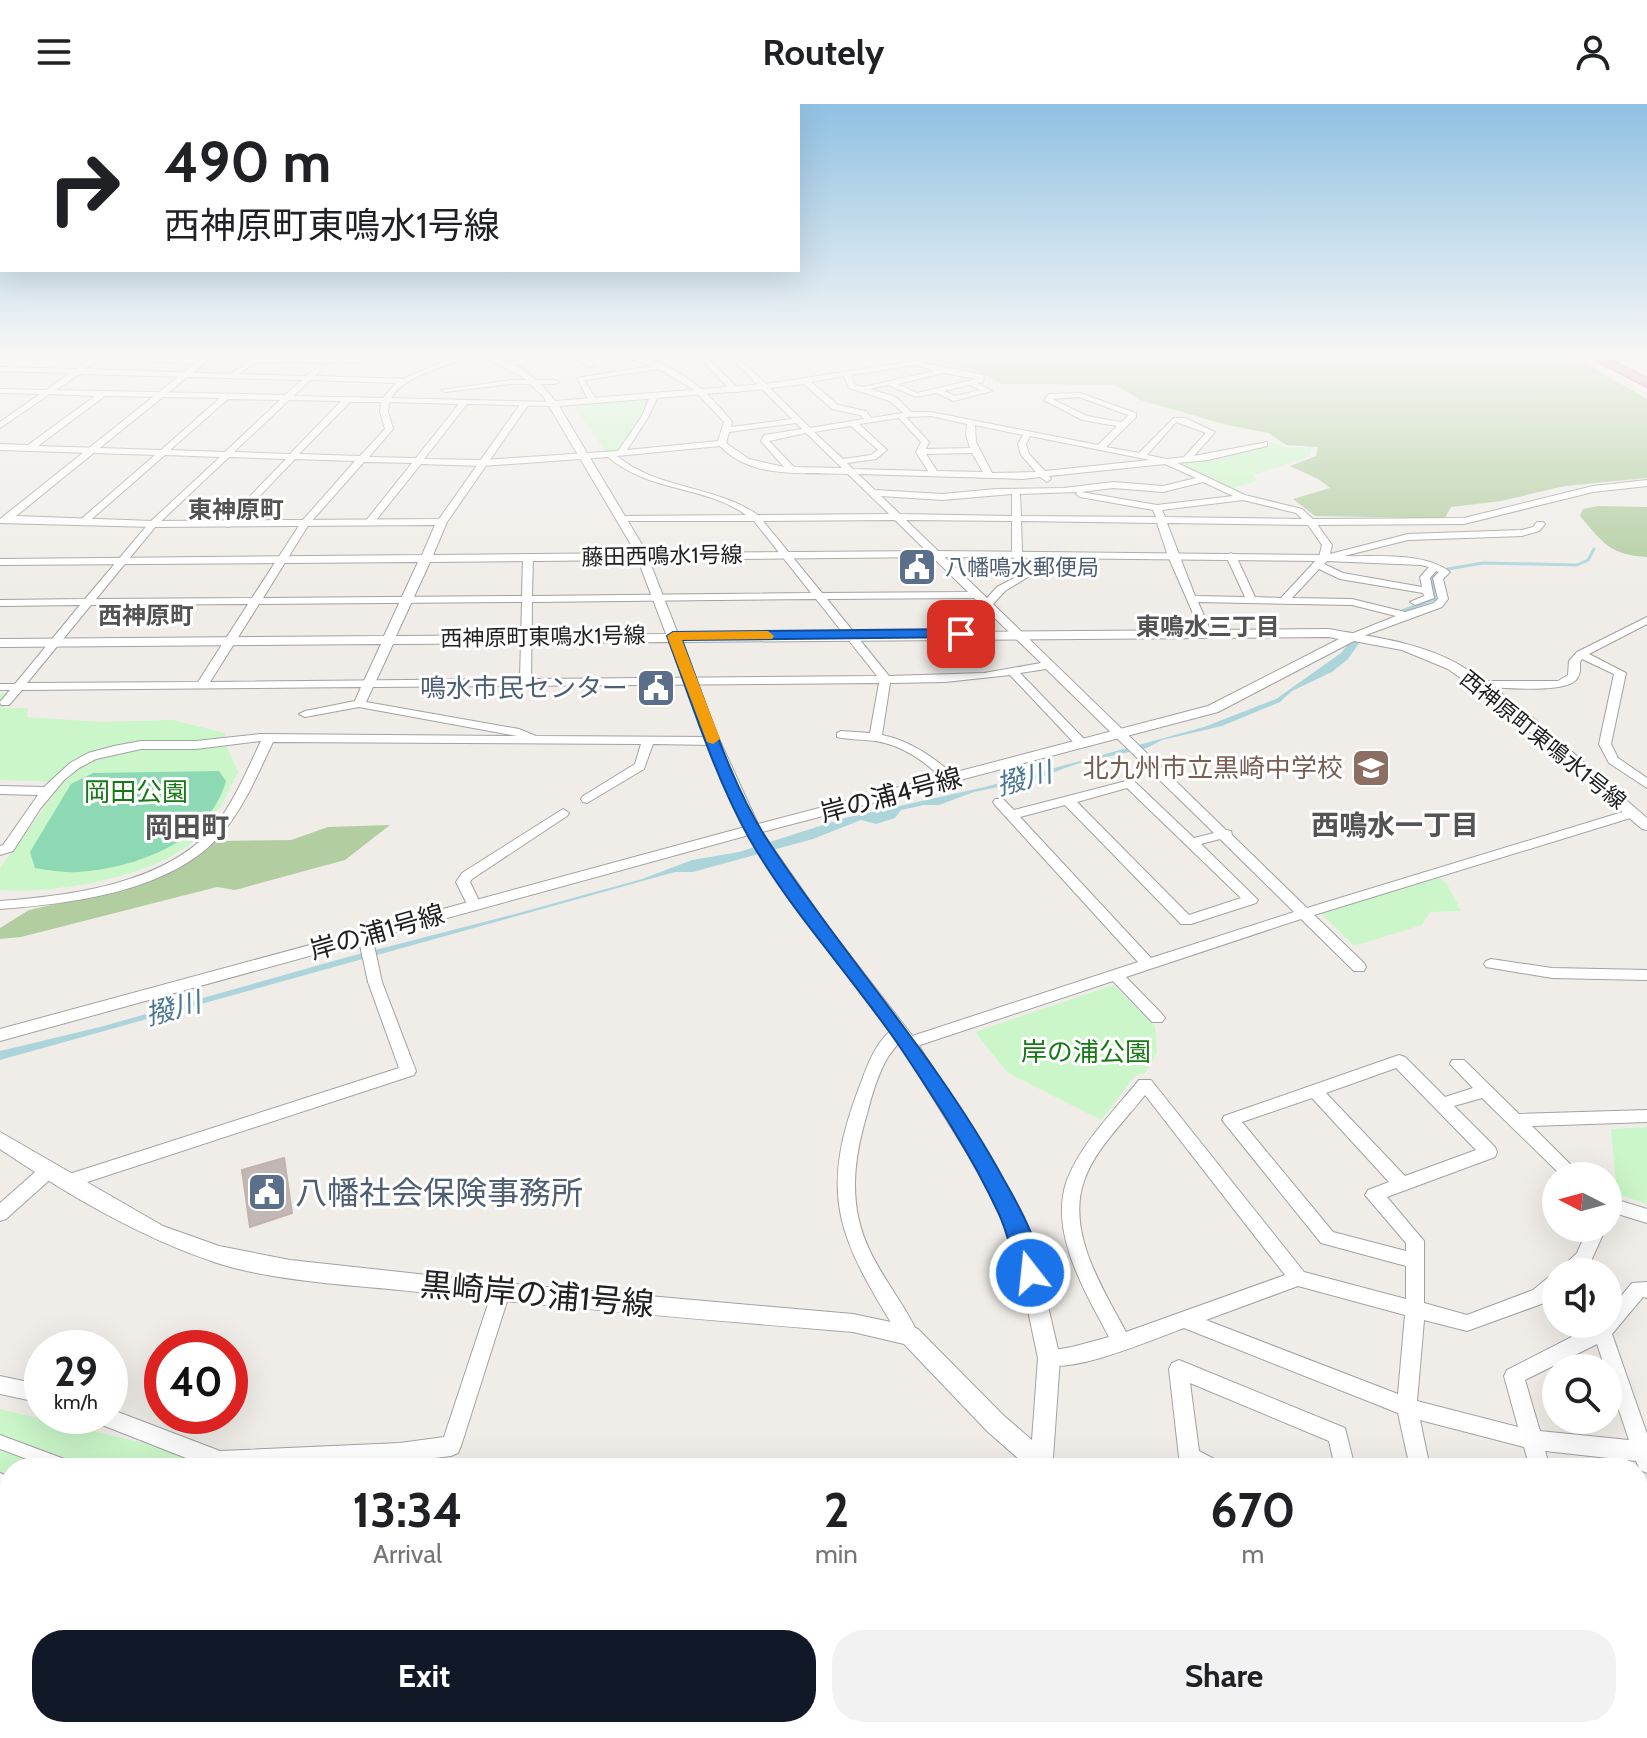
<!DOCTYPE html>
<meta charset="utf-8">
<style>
body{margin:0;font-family:Cabin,"Noto Sans JP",sans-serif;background:#f2f2f2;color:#202124;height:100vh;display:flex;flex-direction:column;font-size:30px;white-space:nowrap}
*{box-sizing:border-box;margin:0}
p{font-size:26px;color:#757577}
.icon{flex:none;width:44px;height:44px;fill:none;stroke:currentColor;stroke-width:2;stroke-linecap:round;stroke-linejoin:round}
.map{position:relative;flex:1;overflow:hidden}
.sheet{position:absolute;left:0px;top:1354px;width:1648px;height:280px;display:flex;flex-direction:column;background:#fff;border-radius:32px 32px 0 0;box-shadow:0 8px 32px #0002}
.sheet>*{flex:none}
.top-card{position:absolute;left:0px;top:0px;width:800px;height:168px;box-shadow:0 8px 32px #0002;background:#fff;color:#202124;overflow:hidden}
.needle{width:52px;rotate:276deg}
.buttons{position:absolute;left:1542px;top:1058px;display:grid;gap:16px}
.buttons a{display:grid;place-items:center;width:80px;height:80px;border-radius:50%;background:#fff;box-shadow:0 8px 32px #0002;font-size:40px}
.speed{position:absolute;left:24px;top:1226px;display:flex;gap:16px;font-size:40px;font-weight:700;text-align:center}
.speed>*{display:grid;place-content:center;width:104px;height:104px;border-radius:50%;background:#fff;box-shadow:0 8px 32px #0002;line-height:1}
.speed small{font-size:20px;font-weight:400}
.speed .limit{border:12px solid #d22;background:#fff;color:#111}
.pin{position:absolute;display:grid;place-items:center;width:68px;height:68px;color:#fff;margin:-34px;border-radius:16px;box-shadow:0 4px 12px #0006}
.me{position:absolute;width:88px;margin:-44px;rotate:344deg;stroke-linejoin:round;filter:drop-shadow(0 0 6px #0008)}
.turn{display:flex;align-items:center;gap:28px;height:168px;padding:0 32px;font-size:36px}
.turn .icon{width:104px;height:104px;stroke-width:2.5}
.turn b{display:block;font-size:56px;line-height:68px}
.eta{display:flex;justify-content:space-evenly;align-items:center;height:136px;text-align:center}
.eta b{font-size:48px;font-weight:700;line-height:56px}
.primary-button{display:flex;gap:16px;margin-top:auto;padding:16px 32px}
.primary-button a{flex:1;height:92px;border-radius:32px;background:#111827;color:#fff;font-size:32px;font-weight:700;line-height:92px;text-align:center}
.primary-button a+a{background:#f2f2f2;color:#202124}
header{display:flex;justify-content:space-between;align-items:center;height:104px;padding:0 32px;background:#fff;font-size:36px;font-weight:700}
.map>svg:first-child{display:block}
.forest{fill:#b2cda0}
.park{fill:#caf6c9}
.pitch{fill:#8cd9b4}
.water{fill:#acd5db}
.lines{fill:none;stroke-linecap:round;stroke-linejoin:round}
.stream{stroke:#acd5db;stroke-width:3}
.building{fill:#c1b8b5;stroke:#c1b3ab;stroke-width:2}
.pedestrian-casing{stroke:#a2a2a2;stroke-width:2}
.minor-casing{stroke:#a2a2a2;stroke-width:2}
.tertiary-casing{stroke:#a2a2a2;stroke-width:2}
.motorway-casing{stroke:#d03479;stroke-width:2}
.pedestrian{fill:#fff;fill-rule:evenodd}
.minor{fill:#fff;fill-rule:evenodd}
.tertiary{fill:#fff;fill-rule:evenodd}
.motorway{fill:#e296ac;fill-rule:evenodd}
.route{fill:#1a73e8;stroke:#114b97;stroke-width:2}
.slow{fill:#f59e0b}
.labels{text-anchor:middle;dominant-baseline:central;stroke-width:6;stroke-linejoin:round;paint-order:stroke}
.far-street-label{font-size:22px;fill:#212121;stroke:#fff}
.far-service-label{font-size:22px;fill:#4e5e75;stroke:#fff;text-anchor:start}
.far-neighbourhood-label{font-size:24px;font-weight:bold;fill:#545454;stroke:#fff}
.service-label{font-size:26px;fill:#4e5e75;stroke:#fff;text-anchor:end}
.education-label{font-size:26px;fill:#785e54;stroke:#fff;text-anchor:end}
.park-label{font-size:26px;fill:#167a14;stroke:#fff}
.street-label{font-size:26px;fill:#212121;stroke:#fff}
.water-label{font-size:28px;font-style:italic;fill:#497694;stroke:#fff}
.neighbourhood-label{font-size:28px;font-weight:bold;fill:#545454;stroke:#fff}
.near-service-label{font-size:32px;fill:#4e5e75;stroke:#fff;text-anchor:start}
.near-street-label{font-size:32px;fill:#212121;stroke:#fff}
</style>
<header><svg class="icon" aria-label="menu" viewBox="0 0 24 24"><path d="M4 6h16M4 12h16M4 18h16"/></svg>Routely<svg class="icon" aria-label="person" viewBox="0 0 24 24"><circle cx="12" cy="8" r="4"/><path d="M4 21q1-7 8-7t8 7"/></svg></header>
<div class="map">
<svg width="1647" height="1634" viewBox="0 0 1647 1634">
<rect width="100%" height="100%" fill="#f0ede8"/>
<path class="forest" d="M913 253H1575L1647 295V374L1565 382 1501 397 1451 403 1445 414 1315 412 1293 395 1330 384 1318 375 1290 362 1316 352 1318 343 1286 341 1269 329 1227 321 1140 296 1115 281 1002 280 978 267Z
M1598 402 1647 403V453C1610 451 1603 439 1580 412L1583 405Z
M390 721 345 756 235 786 217 783 21 833 0 835V824L29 806 115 787 189 754 217 737 291 736 328 723Z"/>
<path class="park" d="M648 294V302L616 347H605L572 299Z
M1270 338 1284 343 1312 344 1310 352 1254 371 1257 377 1230 385 1177 359 1238 349Z
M20 585 4 604H28L27 613 101 618 173 616 225 629V639L238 668C225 693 213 723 190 740 147 774 54 790 0 786V764L63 678 0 676V590Z
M1440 774 1447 780 1461 807 1430 808 1422 821 1354 842 1320 808Z
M1113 881 1155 922 1157 949 1145 969 1136 971 1101 1016 1008 969 975 928Z
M1647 1023V1100L1617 1090 1611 1025Z
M0 1305 156 1342 219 1364H10V1383L0 1380Z"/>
<path class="pitch" d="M219 667 226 677C209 738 136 764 78 768 64 769 49 766 35 764L30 748 71 680 93 669Z"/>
<path class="water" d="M1353 534 1362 535 1348 555 1332 568 1292 587 1280 598 1222 622 1162 636 1147 644 1076 660 1033 676 974 688 939 701H924L901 706 895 714 876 720 861 716 813 735 693 768H675L0 956V947L100 923 344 854 515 810 642 775 692 756 739 748 845 714 985 683 1204 623 1276 595 1341 549Z"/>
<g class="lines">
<path class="stream" d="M1402 507 1435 495 1431 472 1436 467 1483 459 1577 461 1588 456 1594 445"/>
</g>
<path class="building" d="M284 1054 292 1109 250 1123 242 1066Z"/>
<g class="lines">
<defs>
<path id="pedestrian" d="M0 1331 75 1359 77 1364H51L0 1345Z"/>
<path id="minor" d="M91 253 201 256 205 258 201 260 99 255 85 265 230 270 253 254 393 253 378 259 255 258 239 270 306 272 320 261 324 263 315 272 403 275 454 253H465C441 266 408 269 391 294L553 298 557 300 553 302 467 300 424 355 482 356 618 347 642 312 650 292 654 290 658 292 649 312 627 346 718 337 724 318 693 285 659 265 584 276 597 297 590 299 577 274 652 262 625 253C669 253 706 284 732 318L731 323 792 315 730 253H737L766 280 915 257 984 271 983 278 977 279 992 287 954 297 936 289 916 293 888 281 870 285 896 293 911 308H931L1098 341 1117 322 1082 316 1044 296 1049 290 1080 289 1136 309V313L1106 343 1139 349 1174 314H1185L1215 328 1194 352 1267 338V342L1208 356 1177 359 1245 391 1302 405 1314 416 1332 441 1330 450 1408 430 1522 426 1533 423 1537 418H1543L1545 420 1539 427 1522 432 1408 436 1344 452C1376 453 1425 448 1450 468L1443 475 1448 495 1442 503 1355 535 1351 534V530L1396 512 1352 501 1198 498 1211 528 1210 530H1202L1168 452 1157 419 1021 417 1022 447 1028 473 1005 487 993 500 1226 726 1231 727 1232 731 1307 804 1629 706 1633 705 1639 709 1637 712 1314 811 1364 859 1366 863 1364 867H1354L1301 815 1126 873 1162 910 1165 914 1162 918H1152L1113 877 908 945 903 943 900 939 903 935 1138 858 995 701 993 698 995 695H1003L1014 706 1130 676 1134 677 1194 734 1214 729 1046 565 1020 569 1086 637V643H1078L1010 571 945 578 890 579 882 631C911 637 933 653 955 672L957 675 955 678H947C926 659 904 641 875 637 862 635 849 636 837 633V629L841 627 870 629 879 579 373 583 366 598 519 625 536 632 713 633 719 637 713 641 653 640 644 665 587 699 583 698 581 695 583 692 635 660 641 640 273 638C258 669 245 702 222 729 174 787 71 800 0 805V797C69 792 165 780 213 724 234 699 247 666 261 637L196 645H141L96 655 79 664 64 676 40 705 13 747 0 751V742L3 741 38 691 0 690V682L44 683 70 659 88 649 114 642 141 637H196L260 630 517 632 359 603 305 613 299 610 305 607 355 597 361 583 22 586 9 601H1L0 598 10 586H0V580H15L80 501 0 502V496L85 495 150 418 220 353 165 351 86 420H80V416L155 351 0 346V340L28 341 95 292 50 290 0 324V318L40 290 0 289V285L46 286 70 269 0 267V263L76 265ZM915 261 935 267 863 283 855 281 851 271ZM944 269 977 275 917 289 897 280ZM79 270 302 276 285 291 56 286ZM844 272 849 284 890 297 903 309 871 314 866 307 838 301 811 278ZM310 276 396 279 383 294 294 292ZM804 280 832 305 860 311 864 315 810 324 770 284ZM969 281 981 286 955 292 944 287ZM105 292 220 294 161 346 38 342ZM1079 293 1128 311H1129L1121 318 1087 312 1052 295ZM228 295 280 296 225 348 170 346ZM289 296 341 297 290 350 234 348ZM350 298H381L380 308 385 325 360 352 299 350ZM389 298 459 300 416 354 369 353 393 325 388 308ZM931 312 967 320 966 331 970 344 926 345 929 338 906 313ZM899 314 921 338 916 348 928 367 853 365 847 359 876 355 887 346 859 320ZM1176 318 1206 329 1184 353 1167 355 1147 351ZM796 319 802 325 764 331 761 337 784 363 749 355 726 339 729 328ZM975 321 1023 331 1018 340 1021 351 1036 368 992 369 976 338ZM851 322 878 346 871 351 843 355 814 328ZM806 329 842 364 794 363 769 337ZM1030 332 1150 356 1045 367 1029 350 1026 340ZM720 342C752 376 805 368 848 370L889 410 758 411C715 381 658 386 617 352ZM972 349 983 368 937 367 926 350ZM229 353 286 355 225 418 223 420 228 423 231 422 295 355 355 357 302 417 252 494 96 495 156 422ZM608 353C651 389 704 381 746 411L622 412 619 413V417H754L811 489 532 492 533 453 528 450 523 453 522 492 263 494 309 420 364 358 412 359 365 418 370 421 373 420 421 360 482 362ZM1165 360 1196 374 1163 382 1113 378 1064 384 996 385 942 390 875 386 858 370 1023 375 1040 373 1047 378 1051 375 1049 372ZM1203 378 1233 392 1157 401 1081 388 1113 384 1163 388ZM1077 388 1076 390 1080 393 1153 406 1156 413 1021 412 1020 390ZM1012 390V412L900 410 881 392 942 396ZM1243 396 1296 409 1302 415 1165 413 1162 406ZM895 416 968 488 822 489 763 417ZM906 416 1012 417V447L1018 472 997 483 987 494ZM1167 419 1308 421 1322 441 1319 453 1281 494 1255 493 1236 452 1231 449 1226 452 1245 493 1195 492ZM1327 457 1421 461 1429 463 1420 473 1422 483 1343 469 1324 460ZM1319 465 1340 475 1423 489 1424 492 1410 498 1415 501 1434 494 1430 474 1436 467 1439 468 1433 474 1438 495 1434 499 1405 508 1352 495 1292 494ZM974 494 1041 559 984 569 889 572 827 495ZM816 495 877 572 531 575 532 498ZM522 498 520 575 210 578 259 500ZM248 500 198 578 27 579 91 501ZM1127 684 1241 794 1189 811 1077 698ZM1065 701 1181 820H1191L1256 799 1258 796 1201 740 1220 735 1294 808 1151 854 1020 713Z
M572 253H581L596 261 589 263Z
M699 253H706L738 284V288H732Z
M523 255H526V259L509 263 505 261Z
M511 276H555L559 278 555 280H511L445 288 441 286Z
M1647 513V520L1589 550 1626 569 1611 640 1618 654 1647 674V684L1609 659 1599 640 1614 570 1582 555 1580 558C1580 565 1581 570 1576 576 1562 590 1502 583 1481 583L1475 580 1481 577H1558L1568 571 1569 557 1577 548Z
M563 705 569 709 567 712 472 775 470 778 481 801 474 805 469 804 456 778 462 769Z
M365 827 372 832 382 878 416 967 414 971 69 1084 63 1082 60 1077 63 1072 399 964 368 878 358 832Z
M1491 855 1552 864 1647 866V876L1552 874 1486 863 1484 860 1486 857Z
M899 922 904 924 907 928C901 937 894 944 888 953 878 970 872 990 867 1010 853 1057 848 1102 870 1147 884 1177 906 1202 919 1232L917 1238 910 1240 903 1238C840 1136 815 1095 862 976 868 959 880 929 899 922Z
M1399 951 1405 953 1445 993 1473 984 1450 960 1452 956H1464L1519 1010 1647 1006V1018L1532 1022 1582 1072H1562L1482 994 1454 1002 1495 1043 1497 1048 1495 1053 1387 1093 1424 1137V1199L1467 1211 1533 1186 1550 1172 1556 1170V1189L1547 1198 1467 1227 1424 1216 1417 1297 1518 1323 1504 1272 1507 1266 1597 1220H1608V1208L1632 1179 1647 1178V1194L1643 1193 1612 1230 1647 1330V1369L1640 1366 1636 1357 1545 1347 1550 1364H1530L1524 1343 1420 1316 1430 1364H1410L1398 1309 1184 1224C1154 1235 1071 1271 1042 1260L1039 1254 1042 1248 1072 1243 1109 1233C1086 1189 1048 1128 1067 1076 1082 1038 1114 1007 1139 976H1151L1304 1168 1406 1195V1162L1321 1139 1222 1016 1224 1012ZM1396 964 1476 1046 1405 1072 1326 989ZM1145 991 1285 1171 1126 1228C1103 1185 1066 1128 1084 1077 1095 1045 1124 1018 1145 991ZM1312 994 1389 1078 1368 1086 1365 1091 1406 1139V1147L1333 1128 1242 1018ZM1298 1182 1405 1211 1398 1290 1206 1216ZM1597 1240 1605 1264H1608V1274L1629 1336 1540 1327 1525 1276Z
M48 1060 54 1062 56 1067 54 1072 6 1115 0 1117V1099L42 1062Z
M1608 1093 1647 1105V1119L1608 1107Z
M1588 1124H1606L1590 1159 1581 1168H1559L1562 1163 1577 1149Z
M501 1180 508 1182 510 1188 461 1342 458 1349 451 1352C369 1363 286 1364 203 1364L204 1361 97 1319 94 1312H110V1305L220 1347 400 1339 444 1333 492 1188 494 1182Z
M1179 1256 1345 1324 1355 1364H1335L1329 1337 1190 1279 1199 1347 1218 1357 1221 1364C1206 1364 1186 1369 1179 1353L1169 1265 1172 1259Z
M0 1272 42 1281V1299L0 1290Z
M0 1369 10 1373V1394L0 1390Z
M1638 1503 1647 1504V1526L1638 1525Z
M23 1624H48L44 1634H19Z
M537 1624H561L558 1634H534Z
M881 1624H931L934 1626 938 1634H889L885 1632Z
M1027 1624H1069L1072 1626 1076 1634H1029Z
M1410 1624H1447L1445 1634H1418L1414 1632Z"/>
<path id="tertiary" d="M203 253H212L16 412 153 417 439 415 521 299 524 298 528 301 447 418 433 451 636 449 543 292 521 272 483 253C513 253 538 274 555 297L764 280 768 283 767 285 559 302 647 449 934 447 1324 451 1330 454 1324 457 934 453 649 456 678 530 1329 525C1372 533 1419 538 1458 560 1523 598 1589 665 1647 714V726L1642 725 1501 603 1448 565 1402 546 1354 537 1218 608 762 728 829 824 914 934 994 1060 1020 1108 1036 1150 1060 1254 1053 1354 1056 1364H1029L987 1327 904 1240 853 1228C708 1216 563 1204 418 1188 355 1181 273 1178 214 1158 137 1132 67 1090 0 1045V1028L163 1122 219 1142 290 1156 501 1179 853 1210 910 1222 918 1225 1003 1311 1032 1336 1038 1254 1016 1150 1000 1109 980 1070 902 944 817 832 749 731 0 937V925L745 723 706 637 669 538 393 540 375 579 369 583 363 579 381 540 0 543V535L384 532 418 458 0 461V455L422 451 435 421 153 423 0 419V415ZM638 456 666 530 396 532 430 458ZM1329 533 1339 535 1208 602 758 720 720 637 681 538Z
M1647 376V382L1593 388 1464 420 1311 421 1306 418 1311 415 1464 414 1593 382Z
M1638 1585 1647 1586V1612L1638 1611Z
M1024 1624H1052V1634H1024Z"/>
<path id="motorway" d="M1589 253H1605L1647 274V283Z"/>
</defs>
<use href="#pedestrian" class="pedestrian-casing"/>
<use href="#minor" class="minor-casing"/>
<use href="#tertiary" class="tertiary-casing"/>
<use href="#motorway" class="motorway-casing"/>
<use href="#pedestrian" class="pedestrian"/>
<use href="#minor" class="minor"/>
<use href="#tertiary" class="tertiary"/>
<use href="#motorway" class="motorway"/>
</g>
<linearGradient id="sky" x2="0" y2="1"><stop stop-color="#90c1e3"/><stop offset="0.52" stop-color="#f8f7f5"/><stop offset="1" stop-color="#f8f7f5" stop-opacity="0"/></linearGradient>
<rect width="1647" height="482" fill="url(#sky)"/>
<path class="route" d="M961 525 968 530 966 533 682 536C707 601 730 679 768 737 843 852 938 954 1004 1076 1016 1097 1049 1154 1038 1176L1030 1179 1021 1176C1012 1156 1009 1130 998 1108 972 1052 936 997 902 946 854 874 792 810 749 734 714 671 692 599 667 532L673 528Z"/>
<path class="slow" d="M768 527 774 532 772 535 682 536 720 635 713 640 707 638 667 532 673 528Z"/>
<defs>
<symbol id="civic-square" viewBox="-11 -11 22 22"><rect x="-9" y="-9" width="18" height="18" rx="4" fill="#5c6f8a" stroke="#fff"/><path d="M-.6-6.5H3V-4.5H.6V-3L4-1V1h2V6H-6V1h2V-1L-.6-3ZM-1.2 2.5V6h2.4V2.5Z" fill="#fff"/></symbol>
<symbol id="school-square" viewBox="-11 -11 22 22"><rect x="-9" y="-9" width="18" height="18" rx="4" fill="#8d6e63" stroke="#fff"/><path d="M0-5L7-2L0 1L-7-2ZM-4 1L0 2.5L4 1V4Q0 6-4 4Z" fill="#fff"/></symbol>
</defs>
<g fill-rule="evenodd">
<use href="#civic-square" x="895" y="441" width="44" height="44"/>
<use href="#civic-square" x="634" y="562" width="44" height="44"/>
<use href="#school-square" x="1349" y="642" width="44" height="44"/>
<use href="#civic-square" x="245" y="1066" width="44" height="44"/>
</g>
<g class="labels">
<g class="far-street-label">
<text transform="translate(662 452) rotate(-1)">藤田西鳴水1号線</text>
<text transform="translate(543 533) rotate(-1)">西神原町東鳴水1号線</text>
<text transform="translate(1543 636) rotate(39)">西神原町東鳴水1号線</text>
</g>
<g class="far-service-label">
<text x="945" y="463">八幡鳴水郵便局</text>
</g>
<g class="far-neighbourhood-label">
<text x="236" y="405">東神原町</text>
<text x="146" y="511">西神原町</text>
<text x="1208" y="522">東鳴水三丁目</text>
</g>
<g class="service-label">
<text x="628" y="584">鳴水市民センター</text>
</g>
<g class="education-label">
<text x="1343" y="664">北九州市立黒崎中学校</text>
</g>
<g class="park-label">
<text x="136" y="688">岡田公園</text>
<text x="1086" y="948">岸の浦公園</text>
</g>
<g class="street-label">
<text transform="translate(891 691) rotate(-15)">岸の浦4号線</text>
<text transform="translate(377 828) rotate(-16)">岸の浦1号線</text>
</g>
<g class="water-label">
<text transform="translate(1024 674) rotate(-15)">撥川</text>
<text transform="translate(173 904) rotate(-15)">撥川</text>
</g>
<g class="neighbourhood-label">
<text x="1395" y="721">西鳴水一丁目</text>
<text x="187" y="723">岡田町</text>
</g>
<g class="near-service-label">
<text x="295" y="1088">八幡社会保険事務所</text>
</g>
<g class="near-street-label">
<text transform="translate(537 1190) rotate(5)">黒崎岸の浦1号線</text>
</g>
</g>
</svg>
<div class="buttons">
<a><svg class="needle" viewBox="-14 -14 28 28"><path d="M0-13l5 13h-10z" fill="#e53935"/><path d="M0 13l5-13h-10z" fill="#757577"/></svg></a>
<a><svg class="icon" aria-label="sound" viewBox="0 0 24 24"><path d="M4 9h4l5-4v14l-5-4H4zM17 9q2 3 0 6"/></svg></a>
<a><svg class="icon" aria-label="search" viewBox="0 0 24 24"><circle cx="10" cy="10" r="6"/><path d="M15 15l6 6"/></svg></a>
</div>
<div class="speed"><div>29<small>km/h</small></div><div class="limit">40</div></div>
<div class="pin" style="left:961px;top:530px;background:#d93025"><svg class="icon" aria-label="arrive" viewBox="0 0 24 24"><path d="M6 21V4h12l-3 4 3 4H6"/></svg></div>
<svg class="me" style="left:1030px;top:1169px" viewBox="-20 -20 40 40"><circle r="17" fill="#1a73e8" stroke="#fff" stroke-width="3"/><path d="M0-11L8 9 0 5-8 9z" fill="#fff"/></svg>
<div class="top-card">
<div class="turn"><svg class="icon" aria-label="right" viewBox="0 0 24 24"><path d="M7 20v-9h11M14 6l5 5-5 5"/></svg><div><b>490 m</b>西神原町東鳴水1号線</div></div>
</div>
<section class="sheet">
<div class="eta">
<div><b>13:34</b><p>Arrival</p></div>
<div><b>2</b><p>min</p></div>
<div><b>670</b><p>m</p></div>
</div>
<div class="primary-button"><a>Exit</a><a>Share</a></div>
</section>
</div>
